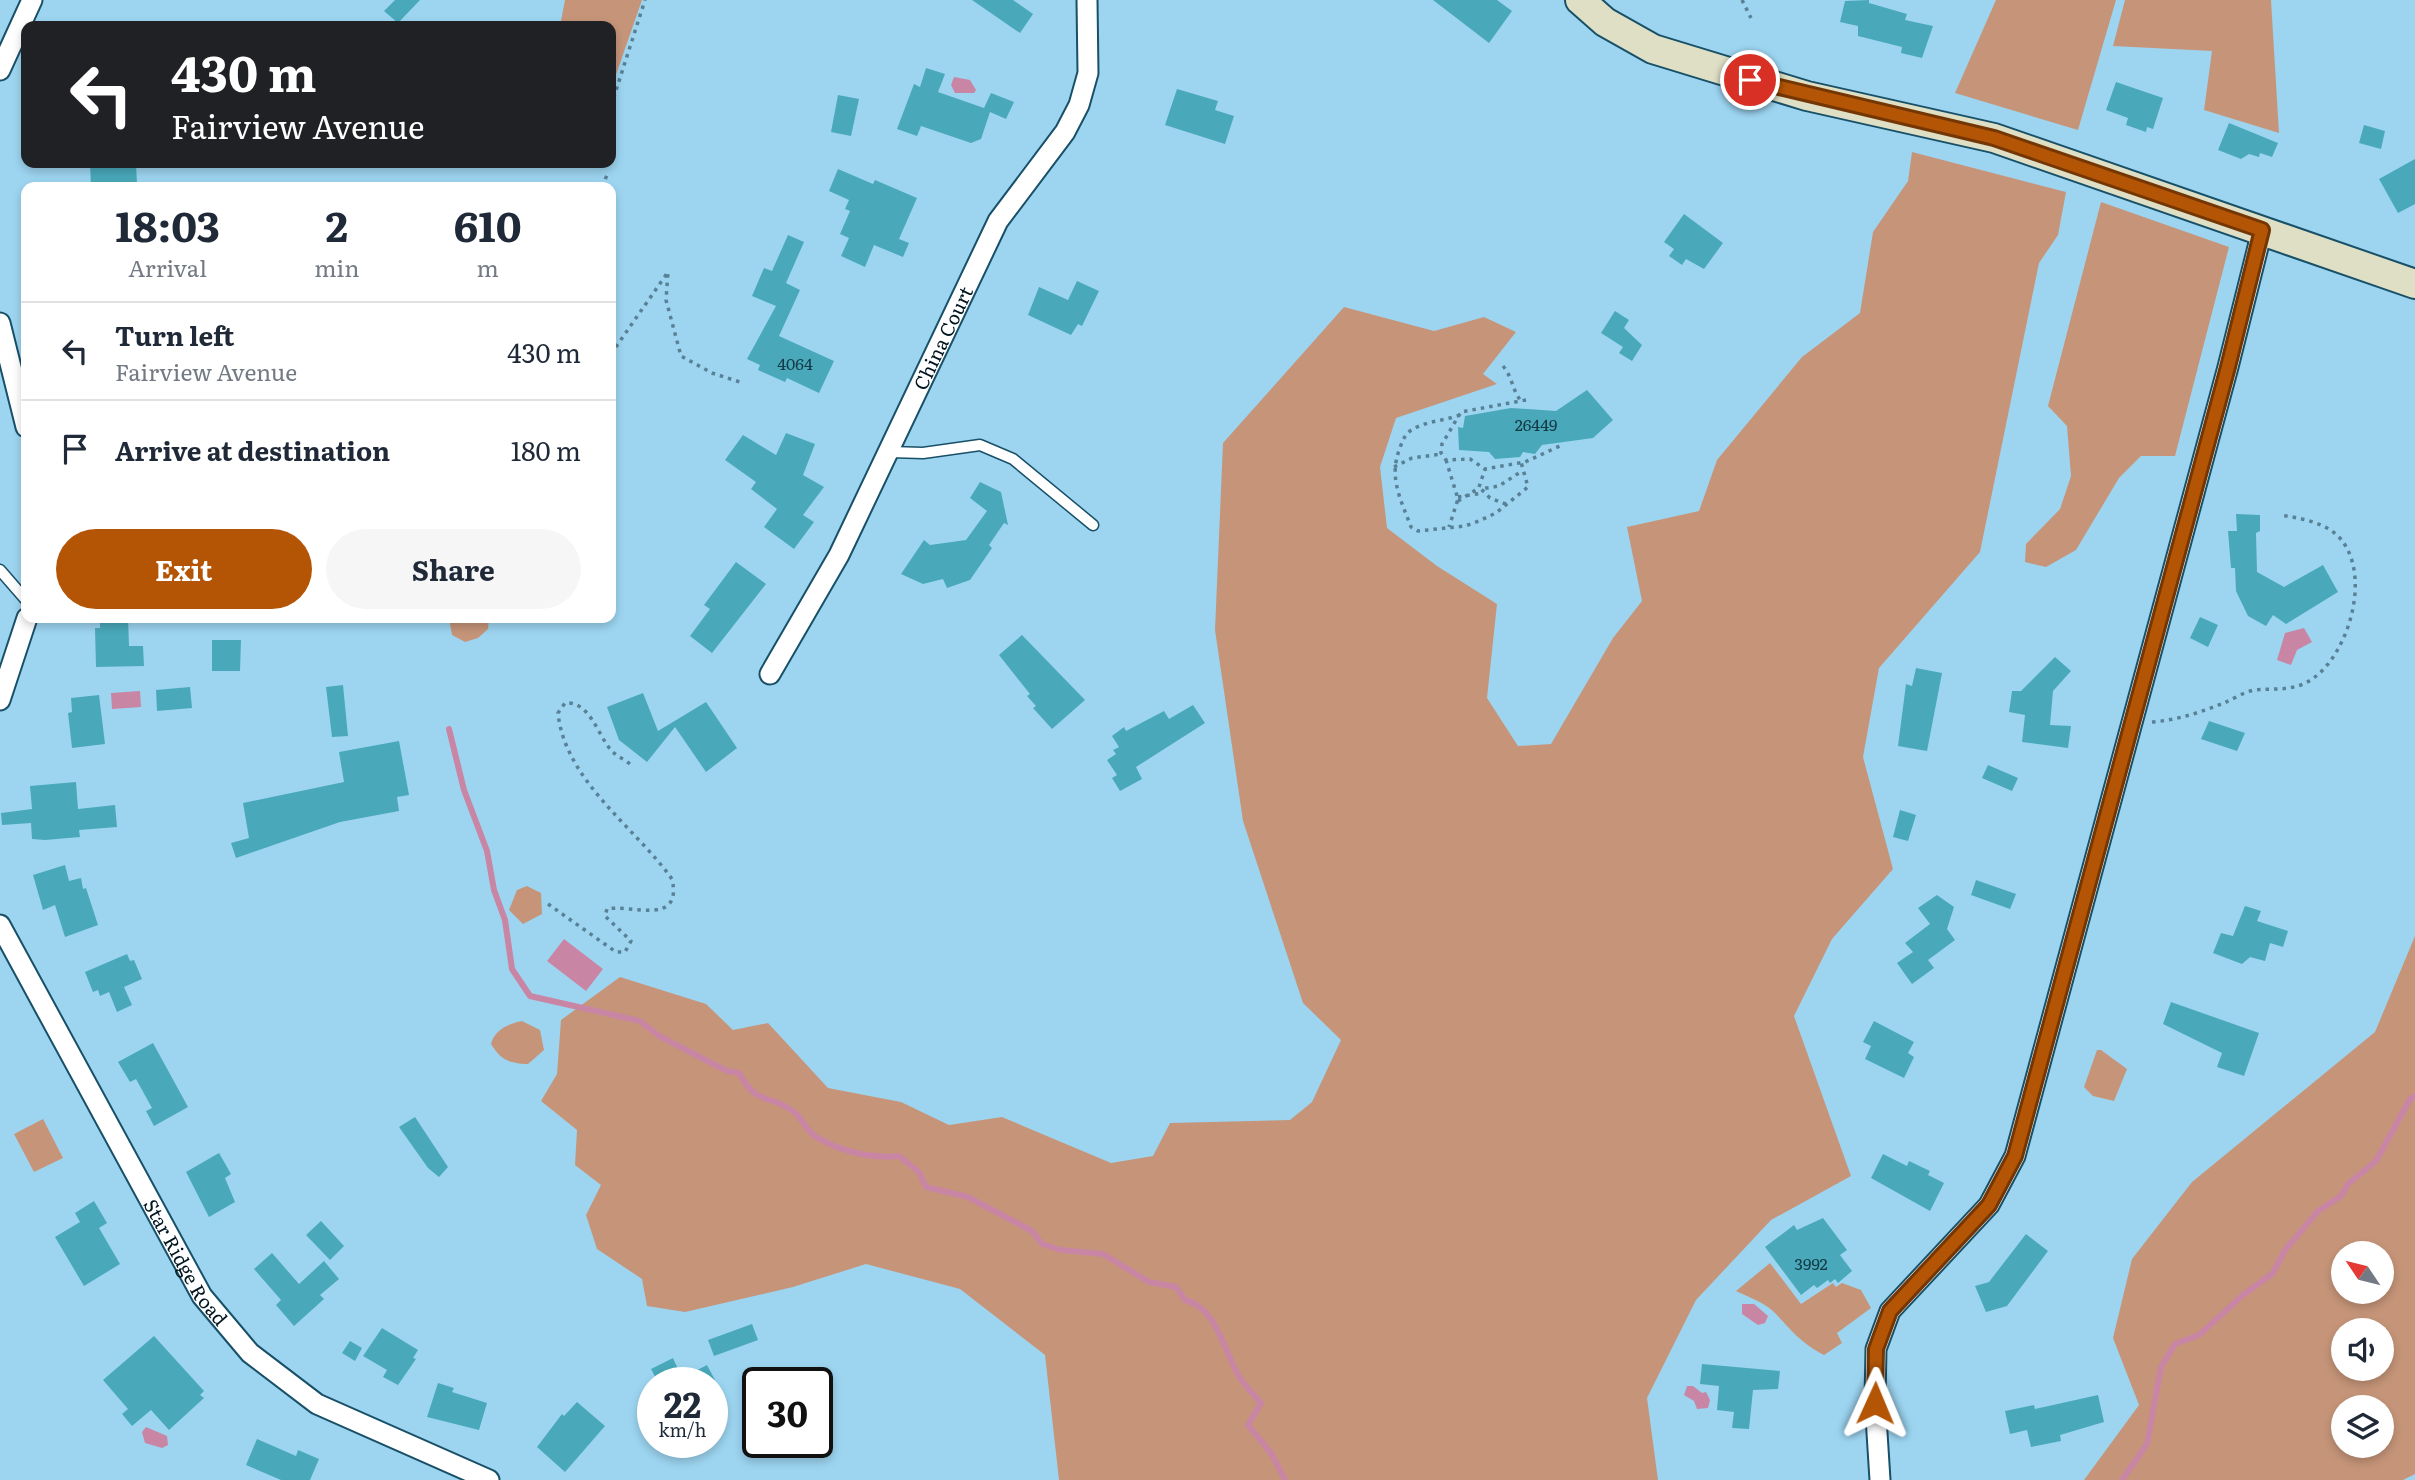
<!DOCTYPE html>
<style>
body{margin:0;font-family:Literata,serif;background:#f6f6f7;color:#1f2937;height:100vh;display:flex;flex-direction:column;font-size:26px;white-space:nowrap}
*{box-sizing:border-box;margin:0}
p{font-size:23px;color:#747a83}
.icon{flex:none;width:38px;height:38px;fill:none;stroke:currentColor;stroke-width:2;stroke-linecap:round;stroke-linejoin:round}
.map{position:relative;flex:1;overflow:hidden}
.side{position:absolute;left:21px;top:182px;width:595px;height:441px;display:flex;flex-direction:column;background:#fff;border-radius:14px;box-shadow:0 4px 10px #0003}
.side>*{flex:none}
.banner{position:absolute;left:21px;top:21px;width:595px;height:147px;border-radius:14px;box-shadow:0 4px 10px #0003;background:#202124;color:#fff;overflow:hidden}
.needle{width:46px;rotate:305deg}
.buttons{position:absolute;left:2331px;top:1241px;display:grid;gap:14px}
.buttons a{display:grid;place-items:center;width:63px;height:63px;border-radius:50%;background:#fff;box-shadow:0 4px 10px #0003;font-size:35px}
.speed{position:absolute;left:637px;top:1367px;display:flex;gap:14px;font-size:35px;font-weight:700;text-align:center}
.speed>*{display:grid;place-content:center;width:91px;height:91px;border-radius:50%;background:#fff;box-shadow:0 4px 10px #0003;line-height:1}
.speed small{font-size:18px;font-weight:400}
.speed .limit{border:4px solid #111;border-radius:10px;background:#fff;color:#111}
.pin{position:absolute;display:grid;place-items:center;width:60px;height:60px;color:#fff;margin:-30px;border:4px solid #fff;border-radius:50%;box-shadow:0 2px 7px #0007}
.me{position:absolute;width:77px;margin:-38px;rotate:1deg;stroke-linejoin:round;filter:drop-shadow(0 0 5px #0008)}
.turn{display:flex;align-items:center;gap:24px;height:147px;padding:0 35px;font-size:32px}
.turn .icon{width:91px;height:91px;stroke-width:2.5}
.turn b{display:block;font-size:49px;line-height:60px}
.eta{display:flex;justify-content:space-evenly;align-items:center;height:119px;text-align:center}
.eta b{font-size:42px;font-weight:700;line-height:49px}
.action{display:flex;gap:14px;margin-top:auto;padding:14px 35px}
.action a{flex:1;height:80px;border-radius:42px;background:#b35505;color:#fff;font-size:28px;font-weight:700;line-height:80px;text-align:center}
.action a+a{background:#f6f6f7;color:#1f2937}
ul{padding:0;list-style:none}
li{display:flex;align-items:center;gap:21px;height:98px;padding:0 35px;border-top:2px solid #e0e1e3}
li div{flex:1}
li b{display:block;font-size:26px}
li em{font-style:normal}
.map>svg:first-child{display:block}
.green{fill:#c69579;fill-rule:evenodd}
.water{fill:#c985a4}
.lines{fill:none;stroke-linecap:round;stroke-linejoin:round}
.stream{stroke:#c985a4;stroke-width:6}
.building{fill:#49a9ba}
.lane-casing{stroke:#185068;stroke-width:13}
.street-casing{stroke:#185068;stroke-width:23}
.secondary-casing{stroke:#185068;stroke-width:32}
.path{stroke:#598196;stroke-width:3.5;stroke-dasharray:3.5 5;stroke-linecap:butt}
.lane{stroke:#fff;stroke-width:10}
.street{stroke:#fff;stroke-width:19}
.secondary{stroke:#dedfc5;stroke-width:28}
.route-casing{stroke:#743703;stroke-width:18}
.route{stroke:#b35505;stroke-width:12}
.labels{text-anchor:middle;dominant-baseline:central;stroke-width:7;stroke-linejoin:round;paint-order:stroke}
.number-label{font-size:16px;fill:#133a46}
.street-label{font-size:19px;fill:#01151f;stroke:#aae2fe}
</style>
<div class="map">
<svg width="2415" height="1480" viewBox="0 0 2415 1480">
<rect width="100%" height="100%" fill="#9dd5f1"/>
<path class="green" d="M565 0H642L611 89V26H560Z
M1996 0H2116L2078 130 1955 93Z
M2125 0H2271L2279 133 2204 110 2212 51 2113 46Z
M1912 152 2066 192 2058 235 2039 263 1980 552 1879 668 1863 757 1893 869 1832 939 1794 1016 1851 1176 1771 1220 1696 1300 1647 1398 1658 1480H1059L1045 1355 960 1289 866 1264 793 1287 685 1312 647 1306 642 1279 597 1249 586 1215 601 1185 575 1165 577 1130 541 1101 557 1074 561 1020 620 977 706 1004 733 1030 768 1023 828 1088 901 1102 949 1125 1002 1117 1111 1163 1153 1156 1170 1123 1290 1120 1312 1102 1341 1040 1303 1003 1243 821 1215 630 1223 443 1344 307 1434 331 1484 317 1516 332 1483 374 1497 384 1396 418 1380 467 1387 528 1437 566 1497 604 1487 698 1518 746 1551 744 1613 638 1642 601 1627 527 1699 511 1717 460 1802 357 1860 313 1873 232 1908 181Z
M2101 202 2229 247 2175 456H2141L2119 478 2076 550 2046 567 2025 562 2026 544 2060 509 2071 476 2067 426 2048 406Z
M449 618H489L488 629 478 638 465 642 452 635Z
M527 886 541 893 542 914 523 924 509 910 517 890Z
M2415 936V1474L2403 1480H2084L2139 1405 2113 1338 2132 1259 2192 1182 2375 1032ZM2343 1253H2382V1292H2343ZM2343 1330H2382V1368H2343ZM2343 1407H2382V1446H2343Z
M522 1021 540 1030 544 1050 528 1064C508 1063 501 1060 491 1044 495 1029 508 1024 522 1021Z
M2097 1050H2101L2127 1069 2114 1101 2093 1096 2084 1087Z
M43 1119 63 1158 34 1172 14 1134Z
M1770 1263 1801 1304 1833 1283 1836 1287 1842 1283 1861 1290 1871 1308 1837 1333 1842 1343 1824 1355C1801 1343 1792 1331 1775 1313 1766 1303 1748 1297 1736 1291Z"/>
<path class="water" d="M954 77 970 80 976 90 974 93H955L951 85Z
M2304 628 2312 642 2297 650 2291 665 2277 660 2285 633Z
M140 691 141 707 112 709 111 693Z
M564 939 603 969 586 991 547 961Z
M1742 1304H1754L1768 1316 1765 1323 1758 1325 1742 1314Z
M1687 1386H1693L1702 1393 1706 1392 1710 1400 1708 1408 1697 1409 1694 1401 1684 1395Z
M146 1427 167 1436 168 1445 162 1448 145 1443 142 1432Z"/>
<g class="lines">
<path class="stream" d="M449 729 464 790 487 851 494 890 505 920 512 969 530 996 640 1021 659 1036 727 1071 739 1073C758 1108 769 1092 794 1112 802 1118 806 1130 815 1136 838 1151 872 1159 899 1156L919 1172 926 1187 968 1197 1032 1231 1042 1244 1061 1250 1103 1254 1149 1282 1176 1287 1185 1300C1218 1308 1224 1353 1240 1378 1246 1387 1254 1395 1261 1403L1248 1425 1271 1453 1285 1480
M2122 1480 2147 1444 2161 1367 2175 1344 2199 1335 2243 1295 2273 1273 2285 1250 2318 1211 2341 1196 2348 1184 2376 1161 2410 1099 2415 1096"/>
</g>
<path class="building" d="M395 0H420L398 23 384 11Z
M972 0H1013L1033 14 1020 33Z
M1433 0H1497L1512 11 1489 43Z
M1869 0V3L1907 14 1905 20 1933 26 1922 58 1901 53 1902 47 1858 36V26L1840 22 1845 1Z
M926 68 945 74 938 92 984 108 991 93 1014 102 1006 119 990 112 981 139 971 143 921 126 917 136 897 129 914 84 920 87Z
M2116 82 2163 98 2153 129 2147 127 2146 132 2126 125 2128 118 2106 110Z
M1177 89 1218 101 1215 110 1234 116 1225 144 1165 125Z
M838 95 859 99 851 136 831 132Z
M2229 123 2278 143 2272 157 2260 153 2259 157 2249 154 2241 159 2218 150Z
M2364 125 2385 131 2381 149 2359 143Z
M2415 159V204L2398 213 2379 179Z
M90 163H136L137 184 91 187Z
M838 169 873 184 875 180 917 198 899 239 909 243 903 257 874 245 865 267 841 256 849 238 840 234 850 211 845 209 849 200 829 191Z
M1684 214 1723 243 1704 269 1686 259 1682 265 1669 256 1674 249 1664 242Z
M788 235 804 242 786 283 800 290 779 336 834 361 819 393 787 378 785 382 758 370 760 365 747 359 776 306 752 296 764 268 772 271Z
M1077 281 1099 291 1082 326 1078 324 1071 335 1028 315 1039 287 1068 300Z
M1615 311 1629 320 1624 328 1642 345 1632 361 1619 353 1623 347 1601 333Z
M1587 390 1613 420 1593 438 1542 445 1535 454 1523 452 1520 457 1495 459 1489 452 1459 450 1458 427 1463 428 1465 416 1511 408 1556 411Z
M786 433 815 444 803 475 824 487 803 515 814 522 794 549 764 527 777 509 751 489 756 482 725 460 743 435 776 455Z
M980 482 1001 492 1008 525 1004 523 989 545 992 548 970 580 947 588 943 579 923 584 901 574 924 540 930 545 966 540 987 511 970 498Z
M2236 514 2260 515V531L2256 533 2257 572 2284 587 2323 565 2338 592 2286 624 2273 615 2266 626 2248 616 2236 591 2235 568H2231L2228 531H2237Z
M736 562 766 584 712 653 690 636 710 609 704 605Z
M2200 617 2218 625 2208 647 2190 638Z
M100 618H128L129 646H143L144 666 96 667 95 628H100Z
M1022 635 1085 700 1052 729 1033 708 1036 706 1027 696 1030 694 999 655Z
M212 640H241L240 671H212Z
M2055 657 2071 671 2053 691 2050 725 2071 726 2068 748 2022 742 2025 715 2009 712 2012 691H2021Z
M1916 668 1942 673 1927 751 1898 746 1906 684 1912 686Z
M343 685 348 736 332 737 326 687Z
M190 687 192 708 157 711 156 690Z
M643 693 658 731 706 702 737 748 706 772 675 727 647 762 619 740 607 707Z
M99 695 105 744 72 748 68 713 72 712 71 698Z
M1193 705 1205 723 1136 767 1142 779 1120 791 1112 778 1117 775 1107 760 1116 754 1113 750 1119 747 1112 736 1124 727 1126 731 1164 711 1169 719Z
M2209 721 2245 733 2237 751 2201 739Z
M399 741 409 795 397 797 399 811 340 822 236 858 231 843 249 838 243 803 344 782 339 752Z
M1988 765 2018 778 2012 791 1982 778Z
M76 782 78 809 115 805 117 827 79 830 80 837 45 840 32 839 31 823 2 825 1 813 32 809 30 786Z
M1900 810 1916 815 1908 841 1893 837Z
M65 865 69 881 81 878 83 889 86 888 98 925 65 937 55 905 43 910 33 875Z
M1976 880 2016 894 2010 909 1971 895Z
M1937 895 1954 907 1947 929 1955 940 1928 960 1934 968 1912 984 1897 963 1913 952 1905 943 1930 924 1918 908Z
M2245 906 2261 911 2257 921 2288 931 2283 947 2270 943 2265 961 2250 957 2242 964 2213 953 2221 933 2233 936Z
M127 954 130 961 134 960 142 979 124 987 132 1005 117 1012 109 992 100 996 98 990 93 992 85 972Z
M2171 1002 2259 1033 2244 1076 2217 1067 2222 1053 2163 1024Z
M1874 1021 1914 1042 1908 1053 1914 1057 1904 1078 1865 1059 1871 1046 1863 1042Z
M153 1043 188 1107 154 1126 146 1111 152 1108 136 1079 130 1082 118 1062Z
M415 1117 448 1167 439 1177 428 1168 399 1127Z
M219 1153 231 1174 225 1178 235 1202 209 1217 186 1172Z
M1883 1154 1907 1166 1909 1161 1930 1171 1928 1175 1944 1183 1930 1211 1871 1178Z
M94 1201 107 1223 99 1228 120 1264 84 1286 55 1237 80 1222 75 1213Z
M1823 1218 1847 1250 1840 1255 1852 1271 1838 1283 1835 1279 1830 1283 1828 1280 1817 1288 1814 1285 1801 1295 1765 1247 1794 1225 1797 1230Z
M321 1221 344 1246 330 1260 306 1235Z
M2026 1234 2048 1251 2007 1306 1986 1312 1975 1286 1989 1282Z
M272 1253 299 1284 324 1261 339 1279 320 1295 324 1299 294 1326 276 1305 281 1300 254 1269Z
M752 1324 758 1340 714 1356 708 1340Z
M382 1328 418 1350 413 1358 416 1359 398 1385 383 1377 387 1370 363 1356Z
M154 1336 204 1391 200 1395 204 1398 169 1430 151 1410 132 1426 122 1414 128 1409 103 1380Z
M350 1341 362 1348 355 1361 342 1353Z
M673 1358 682 1378 707 1365 716 1382H658L651 1369Z
M1702 1364 1780 1371 1778 1389 1753 1390 1749 1429 1732 1428 1734 1412 1717 1410 1719 1386 1700 1384Z
M438 1383 454 1388 452 1392 487 1403 479 1430 427 1417Z
M2098 1395 2104 1422 2060 1435 2061 1441 2031 1447 2027 1430 2010 1434 2005 1411 2034 1405 2035 1409Z
M577 1402 605 1426 565 1472 537 1447 562 1414 564 1416Z
M257 1439 296 1456 298 1450 319 1459 310 1480H281L246 1465Z"/>
<g class="lines">
<defs>
<path id="lane" d="M890 452 923 453 980 445 1013 459 1093 525
M0 570 26 600"/>
<g id="street">
<path d="M0 70 32 0"/>
<path d="M0 323 26 427"/>
<path id="s1" d="M770 674 839 555 998 221 1065 132 1079 105 1088 73 1087 0"/>
<path d="M0 700 27 618"/>
<path id="s2" d="M0 925 202 1296 250 1353 317 1404 489 1480"/>
<path d="M1880 1480 1875 1401 1876 1349 1890 1311 1989 1205 2015 1156 2228 367 2262 231"/>
</g>
<path id="secondary" d="M1580 0 1605 22 1653 49 1807 96 1994 138 2415 284"/>
</defs>
<use href="#lane" class="lane-casing"/>
<use href="#street" class="street-casing"/>
<use href="#secondary" class="secondary-casing"/>
<path class="path" d="M1742 0 1751 18
M611 106 645 0
M587 167 589 163
M602 187 607 175
M611 354 668 272 666 300 681 356 712 373 743 383
M1503 366C1513 378 1512 390 1521 401
M1526 400 1461 412 1442 444 1441 453 1446 460 1470 459 1485 469 1525 462 1562 445
M1460 415C1446 420 1430 421 1417 427 1407 431 1403 438 1400 448 1388 477 1401 500 1411 527L1418 531 1465 526 1479 521 1496 513 1528 487 1521 462
M1446 460 1458 499 1449 527
M1394 467 1412 458 1442 454
M1479 487 1485 469
M1458 497 1483 493
M1458 501 1479 488
M1506 504 1490 498 1481 489 1499 486 1522 471
M2152 722C2178 720 2201 712 2224 703 2233 699 2244 692 2254 690 2276 688 2296 692 2315 677 2350 650 2372 573 2339 537 2324 522 2300 518 2280 515
M548 904 616 952H625L631 941 605 916 607 909C630 904 683 927 672 879 635 827 565 781 558 713L565 703C590 701 597 734 611 750 616 756 624 759 630 764"/>
<use href="#lane" class="lane"/>
<use href="#street" class="street"/>
<use href="#secondary" class="secondary"/>
</g>
<g class="lines">
<defs>
<path id="route" d="M1750 80 1994 138 2262 230 2228 367 2015 1156 1989 1205 1890 1311 1876 1349 1875 1403"/>
</defs>
<use href="#route" class="route-casing"/>
<use href="#route" class="route"/>
</g>
<g class="labels">
<g class="number-label">
<text x="795" y="363">4064</text>
<text x="1536" y="424">26449</text>
<text x="1811" y="1263">3992</text>
</g>
<g class="street-label">
<text stroke="none"><textPath href="#s1" startOffset="378">China Court</textPath></text>
<text stroke="none"><textPath href="#s2" startOffset="385">Star Ridge Road</textPath></text>
</g>
</g>
</svg>
<div class="buttons">
<a><svg class="needle" viewBox="-14 -14 28 28"><path d="M0-13l5 13h-10z" fill="#e53935"/><path d="M0 13l5-13h-10z" fill="#747a83"/></svg></a>
<a><svg class="icon" aria-label="sound" viewBox="0 0 24 24"><path d="M4 9h4l5-4v14l-5-4H4zM17 9q2 3 0 6"/></svg></a>
<a><svg class="icon" aria-label="layers" viewBox="0 0 24 24"><path d="M12 4l9 5-9 5-9-5zM3 14l9 5 9-5"/></svg></a>
</div>
<div class="speed"><div>22<small>km/h</small></div><div class="limit">30</div></div>
<div class="pin" style="left:1750px;top:80px;background:#d93025"><svg class="icon" aria-label="arrive" viewBox="0 0 24 24"><path d="M6 21V4h12l-3 4 3 4H6"/></svg></div>
<svg class="me" style="left:1875px;top:1403px" viewBox="-20 -20 40 40"><path d="M0-17L14 15 0 8-14 15z" fill="#b35505" stroke="#fff" stroke-width="4"/></svg>
<div class="banner">
<div class="turn"><svg class="icon" aria-label="left" viewBox="0 0 24 24"><path d="M17 20v-9H6M10 6l-5 5 5 5"/></svg><div><b>430 m</b>Fairview Avenue</div></div>
</div>
<section class="side">
<div class="eta">
<div><b>18:03</b><p>Arrival</p></div>
<div><b>2</b><p>min</p></div>
<div><b>610</b><p>m</p></div>
</div>
<ul>
<li><svg class="icon" aria-label="left" viewBox="0 0 24 24"><path d="M17 20v-9H6M10 6l-5 5 5 5"/></svg><div><b>Turn left</b><p>Fairview Avenue</p></div><em>430 m</em></li>
<li><svg class="icon" aria-label="arrive" viewBox="0 0 24 24"><path d="M6 21V4h12l-3 4 3 4H6"/></svg><div><b>Arrive at destination</b></div><em>180 m</em></li>
</ul>
<div class="action"><a>Exit</a><a>Share</a></div>
</section>
</div>
